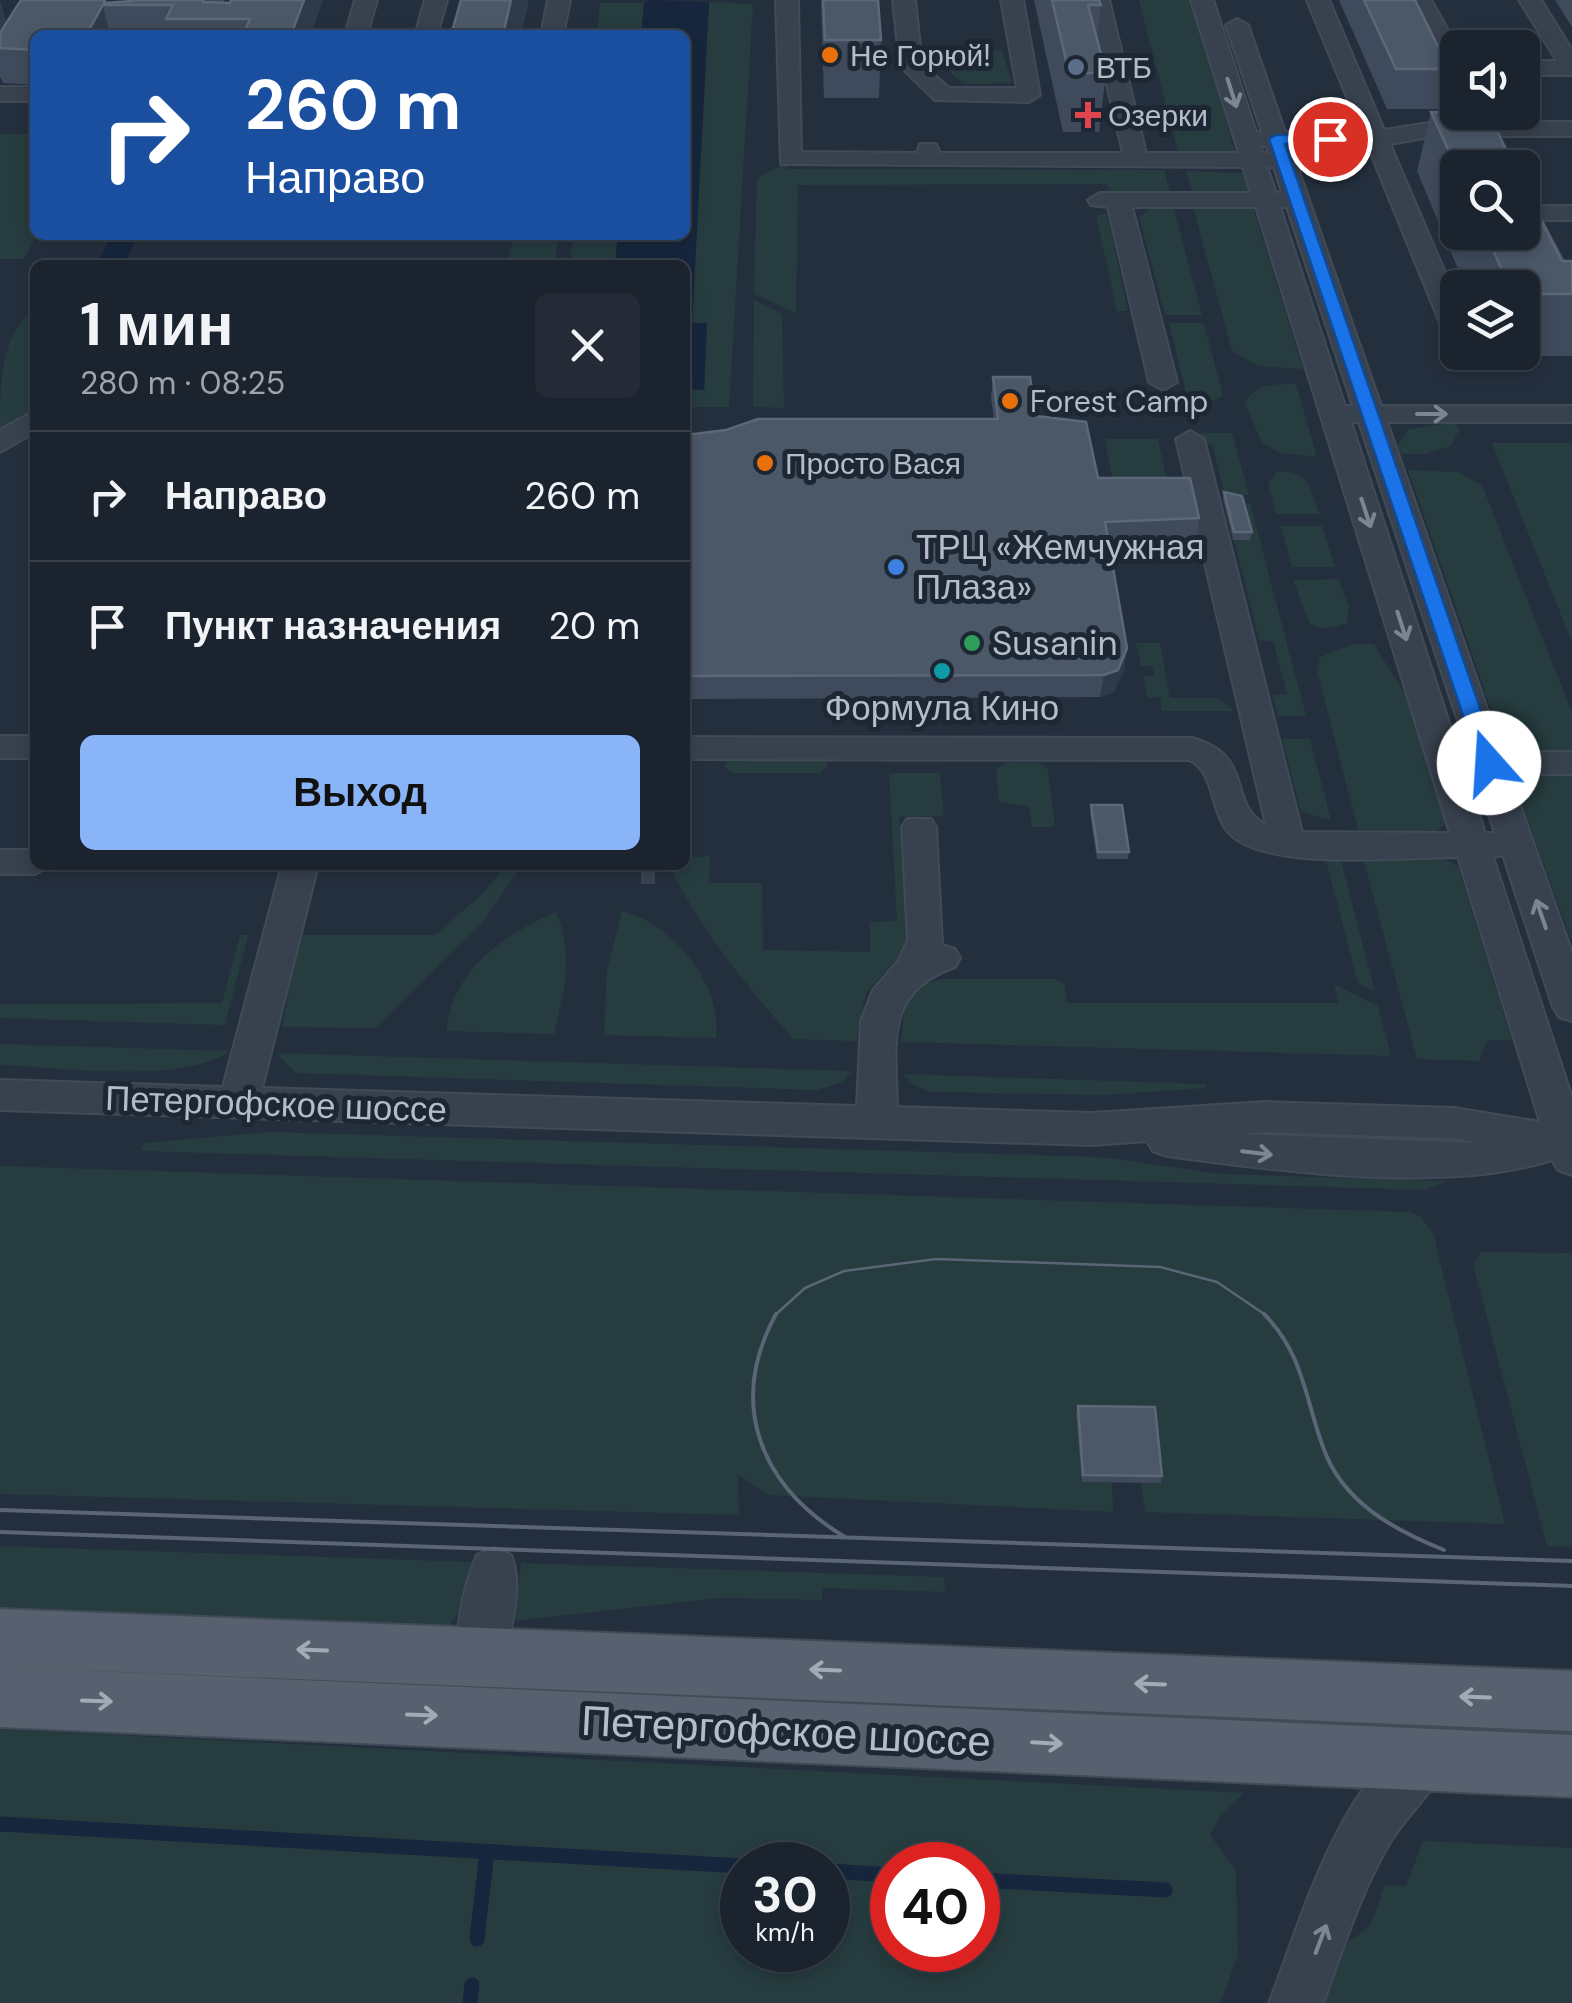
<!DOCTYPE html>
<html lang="ru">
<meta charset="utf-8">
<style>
body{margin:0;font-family:"DM Sans",sans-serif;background:#242b36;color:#f1f3f6;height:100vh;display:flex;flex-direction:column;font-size:38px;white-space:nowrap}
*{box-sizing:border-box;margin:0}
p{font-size:32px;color:#a0a4aa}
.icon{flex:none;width:55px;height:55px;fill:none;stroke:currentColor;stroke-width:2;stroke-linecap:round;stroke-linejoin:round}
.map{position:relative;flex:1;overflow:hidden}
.details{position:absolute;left:30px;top:260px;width:660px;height:610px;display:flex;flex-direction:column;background:#1b232e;border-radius:15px;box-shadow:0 5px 15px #0003,0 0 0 2px #39404a}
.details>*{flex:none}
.banner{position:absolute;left:30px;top:30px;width:660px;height:210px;border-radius:15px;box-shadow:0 5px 15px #0003,0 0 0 2px #39404a;background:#1a4fa0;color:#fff;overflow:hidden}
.buttons{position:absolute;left:1440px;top:30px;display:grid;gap:20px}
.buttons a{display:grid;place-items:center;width:100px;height:100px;border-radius:15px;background:#1b232e;box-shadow:0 5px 15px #0003,0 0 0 2px #39404a;font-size:50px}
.speed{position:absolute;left:720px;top:1842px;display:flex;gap:20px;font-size:50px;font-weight:700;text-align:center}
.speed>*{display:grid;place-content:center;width:130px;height:130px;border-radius:50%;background:#1b232e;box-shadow:0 5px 15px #0003,0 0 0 2px #39404a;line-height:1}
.speed small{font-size:25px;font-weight:400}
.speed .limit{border:15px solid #d22;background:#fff;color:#111}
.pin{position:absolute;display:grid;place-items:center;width:85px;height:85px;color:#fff;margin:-42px;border:5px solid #fff;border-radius:50%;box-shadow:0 2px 10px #0007}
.me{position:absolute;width:110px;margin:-55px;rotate:341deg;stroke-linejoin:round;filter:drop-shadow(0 0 8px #0008)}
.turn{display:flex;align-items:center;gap:35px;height:210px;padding:0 50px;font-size:45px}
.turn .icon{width:130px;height:130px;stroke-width:2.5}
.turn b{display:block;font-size:70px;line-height:85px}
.round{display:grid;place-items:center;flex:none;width:105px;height:105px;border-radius:15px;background:#242b36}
.headline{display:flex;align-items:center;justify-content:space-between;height:170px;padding:0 50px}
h1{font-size:60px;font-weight:700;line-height:75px}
.cta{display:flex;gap:20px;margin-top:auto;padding:20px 50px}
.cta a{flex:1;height:115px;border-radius:15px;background:#8ab4f8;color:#111;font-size:40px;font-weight:700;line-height:115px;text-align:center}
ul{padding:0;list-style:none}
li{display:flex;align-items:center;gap:30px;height:130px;padding:0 50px;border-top:2px solid #39404a}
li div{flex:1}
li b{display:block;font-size:38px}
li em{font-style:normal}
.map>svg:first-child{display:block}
.green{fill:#263c3f;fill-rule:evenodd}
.water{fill:#17263c}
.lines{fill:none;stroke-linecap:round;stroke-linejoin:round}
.stream{stroke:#17263c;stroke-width:15}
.canal{fill:#17263c;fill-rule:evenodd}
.minor-tunnel{stroke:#3a4453;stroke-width:38;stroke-dasharray:38 19;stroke-linecap:butt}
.minor-casing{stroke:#414a57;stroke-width:4}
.major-casing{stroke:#414a57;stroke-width:4}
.minor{fill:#38414e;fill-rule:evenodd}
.major{fill:#56606e;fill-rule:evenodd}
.tram-far1{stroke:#5a6575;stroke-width:2.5}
.tram{stroke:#5a6575;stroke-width:4}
.wall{fill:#3f4b5c}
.shaded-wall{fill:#2f3b4b}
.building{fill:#4b5868;stroke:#5c6777;stroke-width:2.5}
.oneway{stroke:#7c8592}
.oneway2{stroke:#a1aab7}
.route{fill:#1a73e8;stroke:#114b97;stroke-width:2.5}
.food-dot{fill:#e8710a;stroke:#1d2633;stroke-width:4}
.service-dot{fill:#5c6f8a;stroke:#1d2633;stroke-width:4}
.health-dot{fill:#e0444e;stroke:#1d2633;stroke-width:4}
.shop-dot{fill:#3f7fe0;stroke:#1d2633;stroke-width:4}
.leisure-dot{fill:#2e9e5b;stroke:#1d2633;stroke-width:4}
.culture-dot{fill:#0f9aa8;stroke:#1d2633;stroke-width:4}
.labels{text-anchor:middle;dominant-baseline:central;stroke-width:10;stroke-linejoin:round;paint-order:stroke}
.far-poi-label{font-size:30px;fill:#b4bcc9;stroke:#1d2633;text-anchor:start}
.poi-label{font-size:35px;fill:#b4bcc9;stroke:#1d2633;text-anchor:start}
.street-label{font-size:35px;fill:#b4bcc9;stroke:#1d2633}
.near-street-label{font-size:42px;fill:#b4bcc9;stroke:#1d2633}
</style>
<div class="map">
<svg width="1572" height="2003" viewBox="0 0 1572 2003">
<rect width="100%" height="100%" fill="#242f3e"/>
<path class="green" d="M1139 0H1192L1235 152H1178Z
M709 2 753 4 729 407H685V390L704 389 707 324H692Z
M600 3H644L641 35H597Z
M936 51H1002L1012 83 964 84 937 62Z
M0 134H35L36 235 24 259H0Z
M784 164 788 169 1164 170 1170 193H1110L1107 184 798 185 796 313 754 294 757 178Z
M1186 171 1245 173 1250 192 1193 193Z
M1154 206H1173L1202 315H1165L1139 217Z
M1193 207H1253L1303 369 1258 366 1232 351Z
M1107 213 1128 311H1117L1096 216Z
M513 235H559L554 265H508Z
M573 235H618L615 265H570Z
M754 300 782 314 784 408 753 407Z
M35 310V410L0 432C0 389 0 331 35 310Z
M1169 323H1204L1223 396 1209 402 1188 401Z
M1296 384 1317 457 1280 453 1262 443 1245 403C1254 383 1276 384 1296 384Z
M1455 422 1459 430 1451 446 1424 454H1401L1397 446 1409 429Z
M1196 433H1232L1249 495H1225L1212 444H1198Z
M1105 439H1158L1171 499H1116Z
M1492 443H1572V642Z
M1408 470 1458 472 1482 485 1572 712V752H1522L1503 743Z
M1277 472C1307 468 1312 490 1319 514H1276L1268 484Z
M1241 503H1250L1306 716H1278L1272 695 1287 694 1273 641 1259 640 1234 540 1250 539Z
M1281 526H1322L1335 567H1292Z
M1339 579 1349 608 1347 623 1325 629 1310 624 1293 580Z
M1136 643H1160L1170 698H1217L1235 711H1162L1160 697 1147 698 1143 676H1154L1153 666H1141Z
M1354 644H1374L1408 699 1448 822 1434 833H1359L1317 671 1320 657Z
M1282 739H1310L1331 820 1301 812Z
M728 761H825L828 765 821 773H731L724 766Z
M1007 762 1038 763 1048 769 1055 827H1032L1029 806 999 802 996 770Z
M889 773H940L944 816 899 817 908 948 866 993 856 1041 793 1039C745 984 701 931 669 865H685V858L710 856 709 883H762L763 950 870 952V922L897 921Z
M1572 775V943L1516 787 1528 776Z
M1324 853H1339L1375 992 1358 983Z
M1433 853 1458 866 1512 1040H1488L1479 1061 1417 1059 1362 854Z
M506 865H522L482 923 375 1028 282 1027 300 935H435L481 895Z
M622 911C673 924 723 984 716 1038L604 1035 607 970Z
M556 912C574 952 564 993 554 1034L446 1031C453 969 503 935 556 912Z
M240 935H248L225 1025 0 1018V1004L222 1003Z
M942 979H1055L1065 985 1067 1003H1338L1334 984 1378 1006 1391 1056 901 1042 905 998 919 985Z
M0 1044 229 1051C185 1085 57 1067 0 1065Z
M276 1053 852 1071 841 1083 816 1090 296 1073Z
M903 1074 1205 1084V1088L1104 1095 932 1092 915 1086Z
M271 1132 1101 1157 1221 1174 1447 1181 1425 1190 141 1151 144 1143Z
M0 1166 1410 1212 1420 1216 1433 1233 1505 1524 1145 1512 1141 1483 1161 1482 1082 1481 1112 1482 1113 1512 768 1495 738 1475 739 1515 0 1494Z
M1482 1252 1572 1253V1547L1547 1546 1473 1264Z
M0 1546 472 1562 463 1606 444 1633 0 1614Z
M521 1563 944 1577 945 1592 823 1588 822 1600 721 1598 513 1621Z
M0 1729 1244 1793 1221 1816 1210 1835 1236 1870 1238 1956 1220 2003H0ZM742 1865H828V1950H742ZM892 1865H978V1950H892Z
M1423 1841 1572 1848V2003H1324L1347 1943 1370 1926 1385 1885 1406 1886Z"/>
<path class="water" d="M649 0 709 2 692 323H707L704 390H693V380L685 379V265H615L618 235H685V35H641L644 3Z"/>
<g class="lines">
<path class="stream" d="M0 1824 742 1866
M828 1871 892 1875
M978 1880 1165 1890
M477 1939 487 1852
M470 2003 472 1985"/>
<path class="canal" d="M112 235H138L124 265H96Z"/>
<path class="minor-tunnel" d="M641 865H655"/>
<defs>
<path id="minor" d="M355 0H377L367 35H345Z
M425 0H447L437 35H415Z
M548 0H570L563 35H541Z
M776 0H798L801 152 917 153 920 144H936L940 153H1123L1087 0H1109L1146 153H1239L1191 0H1213L1256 132H1262L1226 25 1237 19 1248 25 1285 132 1361 131 1307 0H1329L1384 130 1435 122H1572V136H1435L1390 144 1458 303V343L1445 335 1367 144 1290 146 1381 406H1572V422H1387L1502 752H1572V774H1509L1572 953V1021L1559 1017 1553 1007 1503 855 1493 857 1572 1098V1175L1558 1170 1552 1160C1448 1194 1276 1171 1167 1156L1153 1151 1147 1141 1092 1145 0 1110V1080L223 1087 282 865H318L262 1088 857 1106 861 1021 873 990 899 960 908 940 902 827 907 819H931L936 827 942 945 955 949 960 958 955 967C883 992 896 1044 897 1107L1092 1113 1265 1102 1454 1108 1540 1122 1458 857C1405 857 1265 872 1229 833 1211 814 1214 769 1189 760L685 759V737L1192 738C1257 756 1226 804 1266 825L1176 439 1190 431 1204 439 1302 832 1450 833 1256 207H1132L1177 382 1163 390 1149 382 1108 207 1091 205 1088 200 1100 193H1251L1243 167 781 164ZM1260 146H1266L1269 153H1263ZM1267 167H1274L1282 193H1276ZM1280 207H1287L1353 406H1345ZM1351 422H1359L1495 833H1485ZM1265 1132 1454 1138 1478 1143 1240 1134Z
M893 0H915L922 64 949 88H1017L1001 0H1023L1040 95 1029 102 935 100 900 66Z
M1409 0H1431L1458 48V75L1447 68Z
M1519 0H1541L1572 50V75H1522V61H1557Z
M0 87H35V101H0Z
M1522 206H1572V220H1541L1572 278V310L1559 302 1522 232Z
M35 411V432L0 452V430Z
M0 736H35V758H0Z
M0 850H35V865H51L35 874H0Z
M494 1548 511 1555C524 1585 510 1643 497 1673L480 1680 463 1673C450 1643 464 1585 477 1555Z
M1422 1737 1440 1745 1447 1762C1434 1793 1406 1815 1389 1844 1360 1894 1343 1949 1323 2003H1269C1299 1927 1342 1770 1422 1737Z"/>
<path id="major" d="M0 1609 1572 1671V1731L0 1667Z
M0 1667 1572 1735V1797L0 1727Z"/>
</defs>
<use href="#minor" class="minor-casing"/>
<use href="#major" class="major-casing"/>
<use href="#minor" class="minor"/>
<use href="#major" class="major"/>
<path class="tram-far1" d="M774 1316 805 1288 844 1271 936 1259 1160 1267 1217 1282 1267 1316"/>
<path class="tram" d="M776 1314C727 1404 760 1486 845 1537
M1264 1314C1303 1353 1305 1398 1323 1447 1342 1502 1394 1530 1444 1550
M0 1510 1572 1561
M0 1532 1572 1586"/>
</g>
<path class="wall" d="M21 0 127 2 133 0H224L223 3H230L231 0H323L310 35H35V85L3 83 0 77V48L7 24Z
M821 0H878L881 40 879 98H824Z
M1034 0H1099L1101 5 1097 38 1106 73 1099 132H1063Z
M1339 0H1415L1449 69 1440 109H1387Z
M1555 0H1572V27Z
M1431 112 1458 168V232H1522L1562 261H1572V356H1495L1494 352H1522V288H1466L1417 171Z
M993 377 1036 416 1098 478 1199 518 1196 540 1109 543 1127 648 1124 670 1114 692 1100 697 689 699 685 698V435L994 419 991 398Z
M1224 492 1252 532 1250 540H1233L1223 499Z
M1091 805 1129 852 1128 859H1097L1090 813Z
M1078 1406 1162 1476 1161 1483 1082 1482 1076 1413Z"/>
<path class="shaded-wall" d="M0 0 7 24 0 35Z
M304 0H323L310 35H291Z
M511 0H529L521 35H503Z
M103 5 110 35H86Z
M1127 648 1124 670 1114 692 1100 697 1104 675Z"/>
<path class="building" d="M21 0H105L104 3 132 1 133 0H203V2L230 3 231 0H304L291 35H243L250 19H166L173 5H103L86 35H35V50L0 48V33Z
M461 0H511L503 35H451Z
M823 0H878L881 40H825Z
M1052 0H1099L1101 5H1088L1106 73H1069Z
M1364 0H1415L1449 69H1396Z
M1431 112H1488L1515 168H1458V171Z
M1522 182 1562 261H1572V294H1522V288H1510L1485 232H1522Z
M993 377H1030L1036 416 1086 422 1098 478H1190L1199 518 1105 522 1127 648 1118 670 1104 675 685 676V435L726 430 758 419H998Z
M1224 492 1242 496 1252 532H1234Z
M1091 805H1122L1129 852H1098Z
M1078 1406 1155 1407 1162 1476 1083 1475Z"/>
<defs><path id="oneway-shaft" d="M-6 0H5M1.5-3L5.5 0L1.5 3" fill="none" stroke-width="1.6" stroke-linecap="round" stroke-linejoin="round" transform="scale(2.5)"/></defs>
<g class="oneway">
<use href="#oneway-shaft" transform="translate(1232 93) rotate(72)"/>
<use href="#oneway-shaft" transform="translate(1432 414)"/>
<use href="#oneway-shaft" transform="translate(1366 513) rotate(72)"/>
<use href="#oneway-shaft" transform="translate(1402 626) rotate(72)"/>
<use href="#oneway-shaft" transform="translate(1541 914) rotate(-109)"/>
<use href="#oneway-shaft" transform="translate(1257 1153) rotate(7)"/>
<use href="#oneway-shaft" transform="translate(1321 1939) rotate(-69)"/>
</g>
<g class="oneway2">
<use href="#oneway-shaft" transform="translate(312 1650) rotate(-178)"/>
<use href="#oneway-shaft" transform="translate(825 1670) rotate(-178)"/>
<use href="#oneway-shaft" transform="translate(1150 1684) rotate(-178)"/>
<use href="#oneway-shaft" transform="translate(1475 1697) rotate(-178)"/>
<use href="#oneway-shaft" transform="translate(97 1701) rotate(2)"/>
<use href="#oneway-shaft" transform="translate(422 1715) rotate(2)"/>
<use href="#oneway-shaft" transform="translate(1047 1743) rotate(3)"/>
</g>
<path class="route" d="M1330 135 1335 142 1285 144 1499 763 1489 770 1479 763 1269 139 1276 135Z"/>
<g class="food-dot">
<circle cx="830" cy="55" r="10"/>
<circle cx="1010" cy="401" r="10"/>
<circle cx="765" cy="463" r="10"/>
</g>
<circle class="service-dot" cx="1076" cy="67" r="10"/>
<path class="health-dot" d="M1083 100h10v10h10v10h-10v10h-10v-10h-10v-10h10z"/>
<circle class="shop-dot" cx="896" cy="567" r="10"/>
<circle class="leisure-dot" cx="972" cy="643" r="10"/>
<circle class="culture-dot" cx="942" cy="671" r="10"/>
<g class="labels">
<g class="far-poi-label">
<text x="850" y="55">Не Горюй!</text>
<text x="1096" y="67">ВТБ</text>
<text x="1108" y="115">Озерки</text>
<text x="1030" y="401">Forest Camp</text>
<text x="785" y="463">Просто Вася</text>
</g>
<g class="poi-label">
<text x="916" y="547">ТРЦ «Жемчужная<tspan x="916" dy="40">Плаза»</tspan></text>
<text x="992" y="643">Susanin</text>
<text x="942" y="708" text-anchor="middle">Формула Кино</text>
</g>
<g class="street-label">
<text transform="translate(276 1104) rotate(2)">Петергофское шоссе</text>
</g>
<g class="near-street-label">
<text transform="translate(786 1731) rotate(3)">Петергофское шоссе</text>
</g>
</g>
</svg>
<div class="buttons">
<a><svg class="icon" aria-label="sound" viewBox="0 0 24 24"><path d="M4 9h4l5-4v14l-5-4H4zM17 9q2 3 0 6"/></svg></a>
<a><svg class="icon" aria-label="search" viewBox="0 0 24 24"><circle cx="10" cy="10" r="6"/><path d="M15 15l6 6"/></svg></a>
<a><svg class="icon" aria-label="layers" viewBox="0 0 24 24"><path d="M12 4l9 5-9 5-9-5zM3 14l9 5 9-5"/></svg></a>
</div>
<div class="speed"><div>30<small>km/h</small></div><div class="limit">40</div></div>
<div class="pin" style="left:1330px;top:139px;background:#d93025"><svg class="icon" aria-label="arrive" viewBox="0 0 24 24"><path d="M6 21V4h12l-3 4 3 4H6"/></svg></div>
<svg class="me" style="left:1489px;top:763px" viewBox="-20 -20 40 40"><circle r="19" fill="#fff"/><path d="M0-13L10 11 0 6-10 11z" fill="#1a73e8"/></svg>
<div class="banner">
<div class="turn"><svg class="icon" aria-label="right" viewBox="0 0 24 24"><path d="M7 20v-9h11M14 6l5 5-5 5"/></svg><div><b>260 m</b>Направо</div></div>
</div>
<section class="details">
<div class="headline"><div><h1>1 мин</h1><p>280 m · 08:25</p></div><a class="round"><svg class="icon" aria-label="close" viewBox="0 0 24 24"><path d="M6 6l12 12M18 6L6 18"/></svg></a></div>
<ul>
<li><svg class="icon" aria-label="right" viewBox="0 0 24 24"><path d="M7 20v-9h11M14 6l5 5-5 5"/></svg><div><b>Направо</b></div><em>260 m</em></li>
<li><svg class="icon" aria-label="arrive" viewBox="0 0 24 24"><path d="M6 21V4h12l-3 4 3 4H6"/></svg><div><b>Пункт назначения</b></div><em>20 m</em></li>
</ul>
<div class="cta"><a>Выход</a></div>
</section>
</div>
